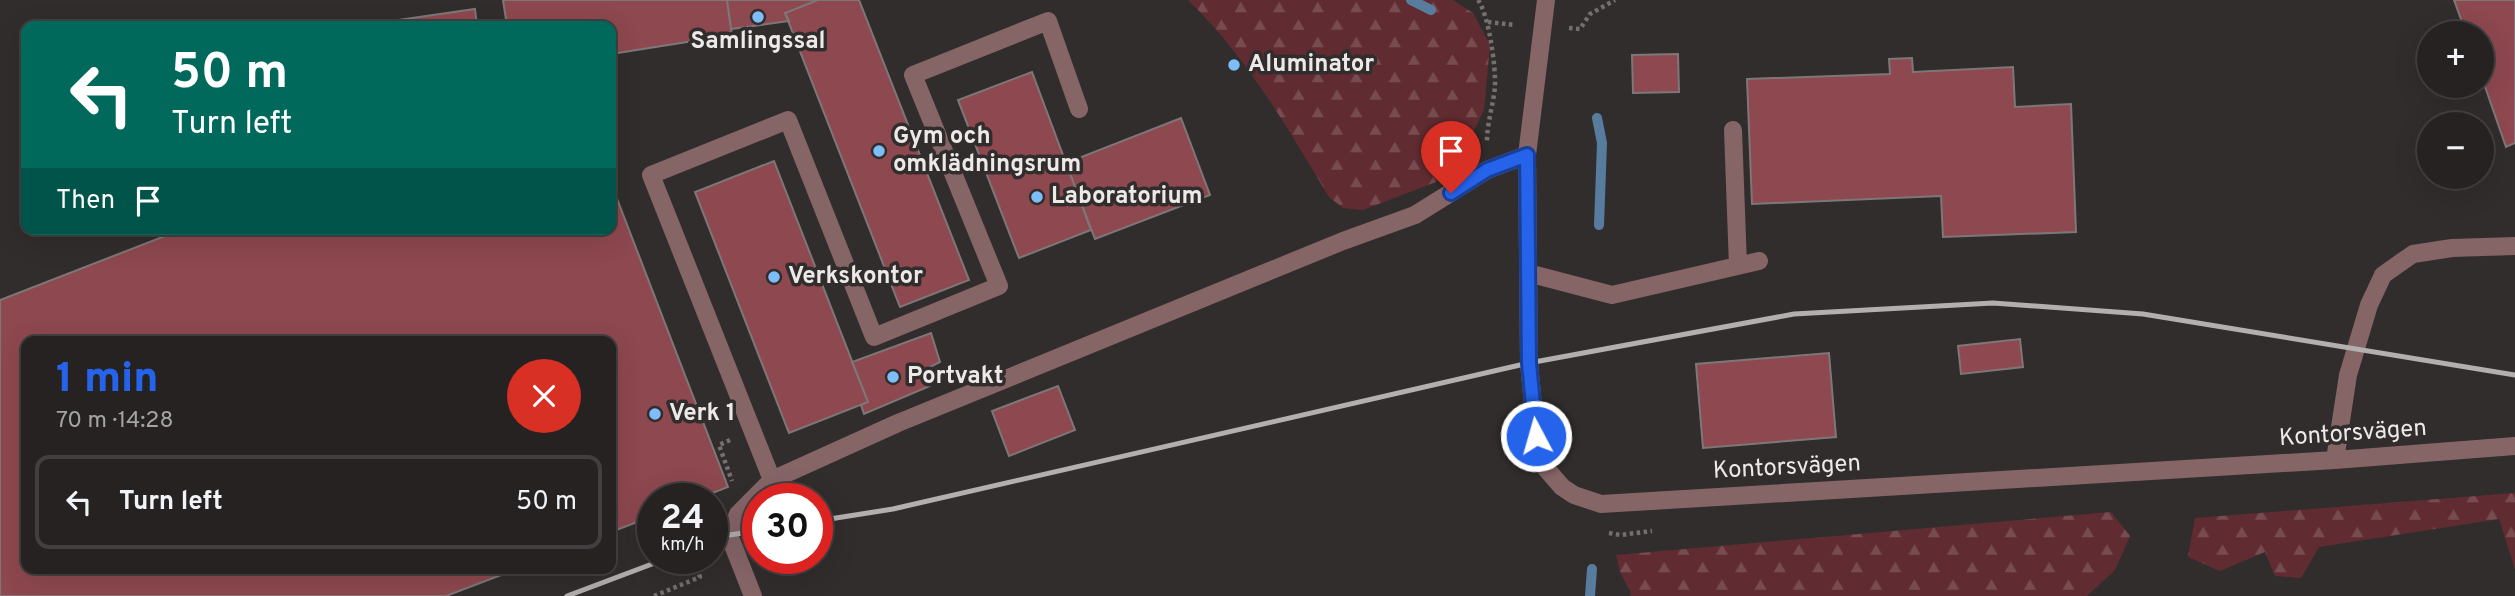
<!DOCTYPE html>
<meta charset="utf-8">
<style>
body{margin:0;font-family:Overpass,sans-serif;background:#2e2a2a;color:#f1f3f6;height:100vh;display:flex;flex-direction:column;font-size:26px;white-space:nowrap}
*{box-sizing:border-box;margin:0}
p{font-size:23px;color:#a4a4a5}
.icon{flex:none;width:38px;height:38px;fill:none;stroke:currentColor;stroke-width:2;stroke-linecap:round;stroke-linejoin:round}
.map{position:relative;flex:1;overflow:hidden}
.drawer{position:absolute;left:21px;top:336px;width:595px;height:238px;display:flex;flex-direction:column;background:#262222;border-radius:14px;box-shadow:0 7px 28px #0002,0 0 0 2px #423f40}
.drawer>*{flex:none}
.banner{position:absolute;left:21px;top:21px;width:595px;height:214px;border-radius:14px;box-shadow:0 7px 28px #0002,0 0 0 2px #423f40;background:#00695c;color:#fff;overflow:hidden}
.tools{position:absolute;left:2417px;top:21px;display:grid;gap:14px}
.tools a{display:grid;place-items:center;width:77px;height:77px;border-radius:50%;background:#262222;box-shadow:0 7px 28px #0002,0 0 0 2px #423f40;font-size:35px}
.speed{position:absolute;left:637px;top:483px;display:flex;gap:14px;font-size:35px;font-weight:700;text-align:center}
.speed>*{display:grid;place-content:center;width:91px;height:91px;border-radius:50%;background:#262222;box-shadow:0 7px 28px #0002,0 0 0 2px #423f40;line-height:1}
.speed small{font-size:18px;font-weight:400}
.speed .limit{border:10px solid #d22;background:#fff;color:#111}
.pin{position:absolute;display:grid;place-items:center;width:60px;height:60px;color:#fff;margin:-72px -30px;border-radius:50% 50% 50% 0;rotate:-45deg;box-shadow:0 0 7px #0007}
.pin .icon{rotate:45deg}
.me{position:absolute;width:77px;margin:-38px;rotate:354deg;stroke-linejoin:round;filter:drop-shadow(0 0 5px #0008)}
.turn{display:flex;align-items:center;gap:24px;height:147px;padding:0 35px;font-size:32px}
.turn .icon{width:91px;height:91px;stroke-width:2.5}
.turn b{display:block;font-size:49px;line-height:60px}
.then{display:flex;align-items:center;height:66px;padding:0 35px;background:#0003;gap:14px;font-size:26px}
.round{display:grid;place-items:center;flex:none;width:74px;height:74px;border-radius:37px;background:#2e2a2a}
.overview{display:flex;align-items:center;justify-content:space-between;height:119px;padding:0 35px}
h1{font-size:42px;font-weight:800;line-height:52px;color:#2563eb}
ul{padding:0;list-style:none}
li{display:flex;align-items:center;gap:21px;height:94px;margin:0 14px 10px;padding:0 21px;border:4px solid #423f40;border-radius:14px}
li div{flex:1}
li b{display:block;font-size:26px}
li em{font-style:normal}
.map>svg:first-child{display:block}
.forest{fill:url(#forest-firs)}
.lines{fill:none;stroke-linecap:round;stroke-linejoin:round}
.stream{stroke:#577c9d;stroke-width:10}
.building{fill:#8e484f;stroke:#7e7778;stroke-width:2}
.path{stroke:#747070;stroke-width:4.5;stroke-dasharray:3.5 3.5;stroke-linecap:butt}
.minor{stroke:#866567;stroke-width:18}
.rail{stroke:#b3afaf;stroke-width:5}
.route-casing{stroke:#184099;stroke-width:18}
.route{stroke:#2563eb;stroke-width:12}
.poi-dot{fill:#7dbef9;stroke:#322d2d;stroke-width:2.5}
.labels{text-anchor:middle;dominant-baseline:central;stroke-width:7;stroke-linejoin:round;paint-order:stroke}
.poi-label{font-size:24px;font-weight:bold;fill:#ede9e9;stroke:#322d2d;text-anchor:start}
.street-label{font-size:24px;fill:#ede9e9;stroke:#322d2d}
</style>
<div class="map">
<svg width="2515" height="596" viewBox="0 0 2515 596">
<defs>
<pattern id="forest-firs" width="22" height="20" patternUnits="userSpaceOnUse" patternTransform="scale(1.75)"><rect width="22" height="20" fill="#602c31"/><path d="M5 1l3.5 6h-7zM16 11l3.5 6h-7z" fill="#774b4f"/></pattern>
</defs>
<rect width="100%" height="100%" fill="#322d2d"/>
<path class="forest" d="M1188 0H1453L1473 13 1490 45 1484 110 1470 138 1436 182 1363 210 1343 208 1329 197C1287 127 1247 57 1188 0Z
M2515 493V569L2499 519 2319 547 2301 578 2275 576 2265 552 2220 571 2188 557 2195 518Z
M2111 512 2130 536 2115 570 2087 596H1630L1631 593 1620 572 1616 555Z"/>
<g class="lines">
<path class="stream" d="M1411 0 1431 10
M1597 118 1602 143 1599 225
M1590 596 1592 569"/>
</g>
<path class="building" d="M503 0H727L732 35 611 54V26H507Z
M727 0H818L785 13 789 21 731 29Z
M818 0H859L969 280 900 307 785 13Z
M2454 0H2515V143L2506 147 2482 78V33H2466Z
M475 9 477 26H385L384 22Z
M1678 54 1679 92 1633 93 1632 55Z
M1912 58 1913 72 2013 67 2015 107 2071 104 2076 232 1943 237 1941 196 1752 204 1747 79 1890 74 1889 59Z
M1032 72 1091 230 1019 258 958 100Z
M1181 118 1210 195 1095 239 1066 163Z
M774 161 868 402 789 433 695 192Z
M611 183 728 487 697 499H653V516L611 532V341H26V569H517L446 596H0V300L183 229H611Z
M931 333 940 362 926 369 930 386 864 414 861 405 868 402 852 362Z
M2020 339 2023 367 1961 374 1958 346Z
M1829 353 1836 437 1703 448 1696 364Z
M1058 386 1075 430 1009 456 992 411Z"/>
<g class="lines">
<path class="path" d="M1478 0C1489 15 1496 68 1495 87 1493 106 1487 123 1487 142
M1488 22 1515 25
M1569 28 1580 29 1590 14 1615 0
M730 440 719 445 732 481
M1609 533 1620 535 1652 531
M654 596 700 577 694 558"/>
<path class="minor" d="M1546 0 1527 155 1529 363 1536 436 1543 465 1562 487 1574 495 1601 504 2335 460 2515 446
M1733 130 1738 266
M1528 273 1612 295 1759 261
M2335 460 2348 375 2369 305 2383 275 2413 254 2452 248 2515 246
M772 480 651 175 788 120 874 337 999 286 913 75 1048 21 1079 109
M753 596 729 535 738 514 772 480 898 423 1343 241 1415 215 1487 170 1527 155"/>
<path class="rail" d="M817 521 893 509 1529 363 1794 314 1993 303 2143 314 2515 375
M712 542 729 535 758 531
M567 596 668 558"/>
</g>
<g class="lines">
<defs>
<path id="route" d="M1451 193 1487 170 1527 155 1529 363 1536 436"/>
</defs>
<use href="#route" class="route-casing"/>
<use href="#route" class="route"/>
</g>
<g class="poi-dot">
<circle cx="758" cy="17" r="7"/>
<circle cx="1234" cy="65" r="7"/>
<circle cx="879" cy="151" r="7"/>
<circle cx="1037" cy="197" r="7"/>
<circle cx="774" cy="277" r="7"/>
<circle cx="893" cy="377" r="7"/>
<circle cx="655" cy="414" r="7"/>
</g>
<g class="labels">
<g class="poi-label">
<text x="758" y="42" text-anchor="middle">Samlingssal</text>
<text x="1248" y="65">Aluminator</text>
<text x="893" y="137">Gym och<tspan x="893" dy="28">omklädningsrum</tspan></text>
<text x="1051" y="197">Laboratorium</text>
<text x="788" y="277">Verkskontor</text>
<text x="907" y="377">Portvakt</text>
<text x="669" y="414">Verk 1</text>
</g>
<g class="street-label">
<text transform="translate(2353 434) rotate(-4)">Kontorsvägen</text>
<text transform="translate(1787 468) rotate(-3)">Kontorsvägen</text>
</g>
</g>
</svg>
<div class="tools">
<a>+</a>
<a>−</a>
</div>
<div class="speed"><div>24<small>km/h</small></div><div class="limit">30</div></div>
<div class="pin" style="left:1451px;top:193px;background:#d93025"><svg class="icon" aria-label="arrive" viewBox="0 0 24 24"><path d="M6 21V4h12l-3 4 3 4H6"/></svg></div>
<svg class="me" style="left:1536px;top:436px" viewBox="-20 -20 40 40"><circle r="17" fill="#2563eb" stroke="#fff" stroke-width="3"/><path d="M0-11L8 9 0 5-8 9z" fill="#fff"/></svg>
<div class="banner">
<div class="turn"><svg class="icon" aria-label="left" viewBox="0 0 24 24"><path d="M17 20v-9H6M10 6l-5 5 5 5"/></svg><div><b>50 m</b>Turn left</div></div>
<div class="then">Then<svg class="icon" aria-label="arrive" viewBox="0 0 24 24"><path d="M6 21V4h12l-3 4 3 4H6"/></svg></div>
</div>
<section class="drawer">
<div class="overview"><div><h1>1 min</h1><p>70 m · 14:28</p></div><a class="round" style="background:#d93025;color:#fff"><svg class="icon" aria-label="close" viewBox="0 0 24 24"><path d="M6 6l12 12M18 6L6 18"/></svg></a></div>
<ul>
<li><svg class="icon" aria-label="left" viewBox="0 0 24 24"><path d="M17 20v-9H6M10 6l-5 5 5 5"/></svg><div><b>Turn left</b></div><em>50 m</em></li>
</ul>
</section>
</div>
